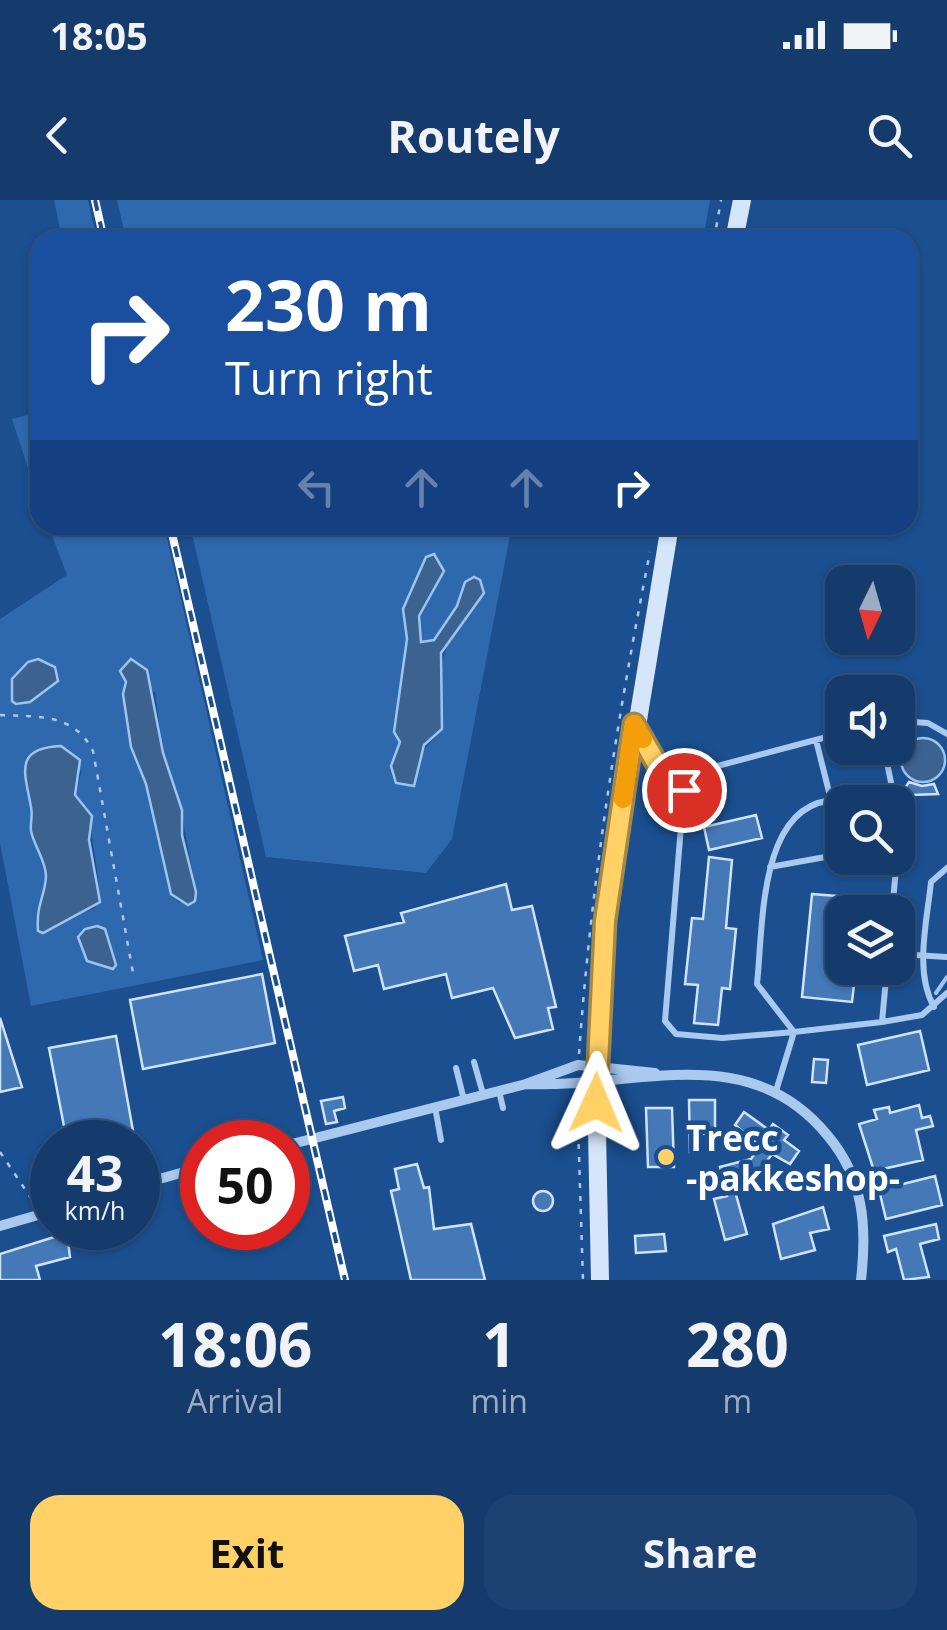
<!DOCTYPE html>
<style>
body{margin:0;font-family:"Open Sans",sans-serif;background:#1d4271;color:#f1f3f6;height:100vh;display:flex;flex-direction:column;font-size:38px;white-space:nowrap}
*{box-sizing:border-box;margin:0}
p{font-size:32px;color:#9dadc1}
.icon{flex:none;width:55px;height:55px;fill:none;stroke:currentColor;stroke-width:2;stroke-linecap:round;stroke-linejoin:round}
.map{position:relative;height:1080px;overflow:hidden}
.drawer{display:flex;flex-direction:column;background:#143b6b;flex:1}
.drawer>*{flex:none}
.banner{position:absolute;left:30px;top:30px;width:888px;height:305px;border-radius:30px;box-shadow:0 2px 8px #0004,0 0 0 2px #33557e;background:#1a4fa0;color:#fff;overflow:hidden}
.needle{width:65px;rotate:185deg}
.fabs{position:absolute;left:825px;top:365px;display:grid;gap:20px}
.fabs a{display:grid;place-items:center;width:90px;height:90px;border-radius:20px;background:#143b6b;box-shadow:0 2px 8px #0004,0 0 0 2px #33557e;font-size:50px}
.speed{position:absolute;left:30px;top:920px;display:flex;gap:20px;font-size:50px;font-weight:700;text-align:center}
.speed>*{display:grid;place-content:center;width:130px;height:130px;border-radius:50%;background:#143b6b;box-shadow:0 2px 8px #0004,0 0 0 2px #33557e;line-height:1}
.speed small{font-size:25px;font-weight:400}
.speed .limit{border:15px solid #d22;background:#fff;color:#111}
.pin{position:absolute;display:grid;place-items:center;width:85px;height:85px;color:#fff;margin:-42px;border:5px solid #fff;border-radius:50%;box-shadow:0 2px 10px #0007}
.me{position:absolute;width:110px;margin:-55px;rotate:1deg;stroke-linejoin:round;filter:drop-shadow(0 0 8px #0008)}
.turn{display:flex;align-items:center;gap:35px;height:210px;padding:0 30px;font-size:45px}
.turn .icon{width:130px;height:130px;stroke-width:2.5}
.turn b{display:block;font-size:70px;line-height:85px}
.lanes{display:flex;align-items:center;height:95px;padding:0 30px;background:#0003;justify-content:center;gap:50px;direction:ltr}
.lanes .off{opacity:.35}
.eta{display:flex;justify-content:space-evenly;align-items:center;height:170px;text-align:center}
.eta b{font-size:60px;font-weight:700;line-height:70px}
.primary-button{display:flex;gap:20px;margin-top:auto;padding:20px 30px}
.primary-button a{flex:1;height:115px;border-radius:30px;background:#ffd166;color:#111;font-size:40px;font-weight:700;line-height:115px;text-align:center}
.primary-button a+a{background:#1d4271;color:#f1f3f6}
.status{display:flex;justify-content:space-between;align-items:center;height:70px;padding:0 50px;background:#143b6b;direction:ltr}
.status svg{height:28px;fill:currentColor}
header{display:flex;justify-content:space-between;align-items:center;height:130px;padding:0 30px;background:#143b6b;font-size:45px;font-weight:700}
.map>svg:first-child{display:block}
.green{fill:#2e69ad;fill-rule:evenodd}
.water{fill:#3c6290;stroke:#9cc4f0;stroke-width:2.5}
.lines{fill:none;stroke-linecap:round;stroke-linejoin:round}
.stream{stroke:#9cc4f0;stroke-width:4}
.building{fill:#4478b7;stroke:#cfe3fa;stroke-width:2.5}
.path{stroke:#a9c9ee;stroke-width:2.5;stroke-dasharray:5 8;stroke-linecap:butt}
.lane{stroke:#a9c9ee;stroke-width:6}
.street{stroke:#a9c9ee;stroke-width:10}
.secondary{stroke:#d6e6fa;stroke-width:18}
.rail-casing{stroke:#fff;stroke-width:8}
.rail{stroke:#1b4f8f;stroke-width:4;stroke-dasharray:11;stroke-linecap:butt}
.route-casing{stroke:#a68842;stroke-width:25}
.route{stroke:#ffd166;stroke-width:18}
.slow{stroke:#f59e0b;stroke-width:18}
.poi-dot{fill:#ffd166;stroke:#1b4f8f;stroke-width:4}
.labels{text-anchor:middle;dominant-baseline:central;stroke-width:9;stroke-linejoin:round;paint-order:stroke}
.poi-label{font-size:35px;font-weight:bold;fill:#fff;stroke:#1b4f8f;text-anchor:start}
</style>
<div class="status"><b>18:05</b><svg viewBox="0 0 49 12"><path d="M0 12V9h3v3zM5 12V6h3v6zM10 12V3h3v9zM15 12V0h3v12zM26 1h20v11H26zM47 4h2v5h-2z"/></svg></div>
<header><svg class="icon" aria-label="back" viewBox="0 0 24 24"><path d="M15 5l-7 7 7 7"/></svg>Routely<svg class="icon" aria-label="search" viewBox="0 0 24 24"><circle cx="10" cy="10" r="6"/><path d="M15 15l6 6"/></svg></header>
<div class="map">
<svg width="947" height="1080" viewBox="0 0 947 1080">
<rect width="100%" height="100%" fill="#1b4f8f"/>
<path class="green" d="M54 0H88L97 40H62Z
M117 0H710L703 40H126Z
M40 212V305L12 219Z
M48 325H164L263 760 31 806 0 643V419L67 375ZM126 482 155 492 163 553 178 594 196 691 179 703 171 694C161 658 153 623 146 587 140 554 117 516 126 482ZM82 570 75 595 92 616C88 645 106 685 95 708L51 725 46 671 30 628 33 613Z
M190 325H512L452 639 426 673 266 657ZM444 371 419 416 421 442 434 440 457 406 465 382 477 406C434 438 441 481 442 529L396 583 391 567 400 542 394 532 407 439 403 409Z"/>
<path class="water" d="M434 354 444 371 419 416 421 442 434 440 457 406 465 382 474 377 480 380 484 393 441 453 442 529 424 545 414 586 396 583 391 566 400 542 394 532 407 439 403 409 426 357Z
M38 459 55 467 58 481 30 502 16 504 12 501V479L28 462Z
M131 459 147 470 163 553 182 610V635L196 692 195 701 188 705 171 694 146 584 131 547 123 494 126 482 120 471Z
M901 560a22 22 0 1 1 44 0a22 22 0 1 1-44 0Z
M61 546 80 560 75 595 92 616 89 640 100 702 43 733 38 731C36 704 45 697 46 676 46 661 34 646 31 631 30 623 33 615 31 607 25 573 13 548 61 546Z
M97 726 105 729 116 765 113 769 87 761 78 737 85 729Z"/>
<g class="lines">
<path class="stream" d="M936 793 947 777"/>
</g>
<path class="building" d="M909 582 922 586 934 584 938 594 911 595 903 591Z
M756 615 762 638 709 650 704 627Z
M709 657 732 660 726 728 736 729 730 789 722 788 718 825 694 823 698 785 685 784 692 718 703 719Z
M506 684 512 710 532 706 556 807 548 808 553 829 515 838 493 788 452 798 446 774 384 789 378 765 354 771 345 736 404 722 401 713Z
M812 694 862 698 861 712H842V768H856L852 802 802 797Z
M262 774 275 843 143 869 130 800Z
M0 818 22 887 0 892Z
M920 831 929 870 867 885 858 845Z
M116 836 135 942H67L49 848Z
M814 859 828 860 826 883 812 882Z
M343 897 345 908 334 911 337 922 326 924 321 901Z
M689 900H715V934H698L699 952H690Z
M919 905 922 918 930 916 933 926 916 930 923 960 874 971 859 924 877 919 874 910 889 907 890 913Z
M646 908H672L674 967H648Z
M744 912 769 930 773 924 788 935 784 940 799 951 790 964 772 954 755 978 733 984 747 1034 725 1040 714 999 727 996 720 967 751 959 760 946 735 925Z
M417 964 424 988 429 987 434 1029 471 1024 485 1080H411L391 991 399 989 395 969Z
M935 976 942 1005 886 1019 879 990Z
M533 1001a10 10 0 1 1 20 0a10 10 0 1 1-20 0Z
M823 1007 829 1029 810 1033 815 1050 781 1059 773 1024Z
M936 1024 939 1039 920 1044 929 1077 904 1080 896 1049 888 1052 884 1036Z
M67 1033 70 1057 36 1066 40 1080H0V1054Z
M664 1034 666 1051 636 1053 635 1036Z"/>
<g class="lines">
<path class="path" d="M714 40 721 0
M0 515C38 517 74 513 93 551L133 773
M579 854C591 684 617 519 650 352
M577 892 583 1080
M0 952 35 1004"/>
<path class="lane" d="M898 521 928 523 947 534
M640 534 657 563 684 590
M816 540 829 592
M884 548 895 602
M858 602C757 581 764 720 757 784L794 832 882 822 887 768
M833 607 842 648
M898 625V647
M770 667 842 654
M892 712 897 658
M898 754 947 757
M934 807C914 771 927 722 931 682L947 668
M882 822 922 815 947 793
M474 862 483 894
M456 868 464 900
M499 891 503 908
M776 891 794 832 722 838 676 834 665 821 684 590 692 577 706 569 842 533
M435 907 441 940"/>
<path class="street" d="M526 884C634 889 748 837 828 936 864 979 867 1026 861 1080
M288 945 526 884 578 865 655 873
M138 985 202 967
M0 1026 52 1011"/>
<path class="secondary" d="M734 40 742 0
M600 1080 596 882 605 721 670 325"/>
<defs>
<path id="rail" d="M95 0 104 40
M170 325 345 1080"/>
</defs>
<use href="#rail" class="rail-casing"/>
<use href="#rail" class="rail"/>
</g>
<g class="lines">
<defs>
<path id="route" d="M596 903 605 721 634 524 657 564 684 590"/>
</defs>
<use href="#route" class="route-casing"/>
<use href="#route" class="route"/>
<path class="slow" d="M623 599 634 524 643 539"/>
</g>
<circle class="poi-dot" cx="666" cy="957" r="10"/>
<g class="labels">
<g class="poi-label">
<text x="686" y="937">Trecc<tspan x="686" dy="40">-pakkeshop-</tspan></text>
</g>
</g>
</svg>
<div class="fabs">
<a><svg class="needle" viewBox="-14 -14 28 28"><path d="M0-13l5 13h-10z" fill="#e53935"/><path d="M0 13l5-13h-10z" fill="#9dadc1"/></svg></a>
<a><svg class="icon" aria-label="sound" viewBox="0 0 24 24"><path d="M4 9h4l5-4v14l-5-4H4zM17 9q2 3 0 6"/></svg></a>
<a><svg class="icon" aria-label="search" viewBox="0 0 24 24"><circle cx="10" cy="10" r="6"/><path d="M15 15l6 6"/></svg></a>
<a><svg class="icon" aria-label="layers" viewBox="0 0 24 24"><path d="M12 4l9 5-9 5-9-5zM3 14l9 5 9-5"/></svg></a>
</div>
<div class="speed"><div>43<small>km/h</small></div><div class="limit">50</div></div>
<div class="pin" style="left:684px;top:590px;background:#d93025"><svg class="icon" aria-label="arrive" viewBox="0 0 24 24"><path d="M6 21V4h12l-3 4 3 4H6"/></svg></div>
<svg class="me" style="left:596px;top:903px" viewBox="-20 -20 40 40"><path d="M0-17L14 15 0 8-14 15z" fill="#ffd166" stroke="#fff" stroke-width="4"/></svg>
<div class="banner">
<div class="turn"><svg class="icon" aria-label="right" viewBox="0 0 24 24"><path d="M7 20v-9h11M14 6l5 5-5 5"/></svg><div><b>230 m</b>Turn right</div></div>
<div class="lanes"><svg class="icon off" aria-label="left" viewBox="0 0 24 24"><path d="M17 20v-9H6M10 6l-5 5 5 5"/></svg><svg class="icon off" aria-label="ahead" viewBox="0 0 24 24"><path d="M12 20V5M6 11l6-6 6 6"/></svg><svg class="icon off" aria-label="ahead" viewBox="0 0 24 24"><path d="M12 20V5M6 11l6-6 6 6"/></svg><svg class="icon" aria-label="right" viewBox="0 0 24 24"><path d="M7 20v-9h11M14 6l5 5-5 5"/></svg></div>
</div>
</div>
<section class="drawer">
<div class="eta">
<div><b>18:06</b><p>Arrival</p></div>
<div><b>1</b><p>min</p></div>
<div><b>280</b><p>m</p></div>
</div>
<div class="primary-button"><a>Exit</a><a>Share</a></div>
</section>
